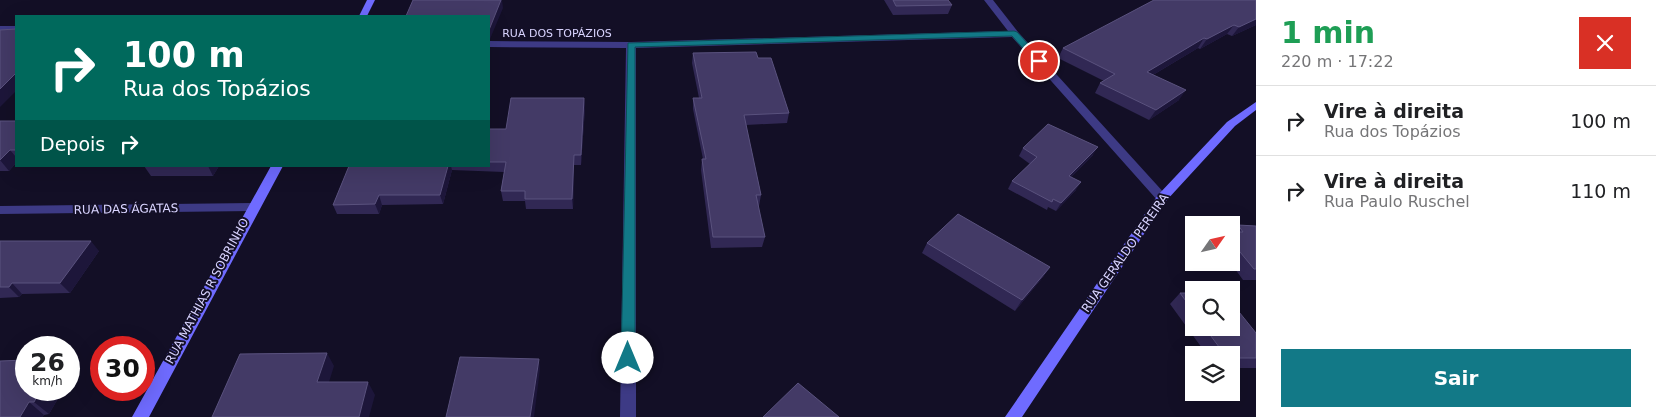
<!DOCTYPE html>
<html lang="pt">
<meta charset="utf-8">
<style>
body{margin:0;font-family:"DejaVu Sans",sans-serif;background:#f2f2f2;color:#202124;height:100vh;display:flex;flex-direction:column;font-size:19px;white-space:nowrap}
*{box-sizing:border-box;margin:0}
p{font-size:16px;color:#757577}
.icon{flex:none;width:28px;height:28px;fill:none;stroke:currentColor;stroke-width:2;stroke-linecap:round;stroke-linejoin:round}
.map{position:relative;flex:1;overflow:hidden}
.sheet{display:flex;flex-direction:column;background:#fff;width:400px}
.sheet>*{flex:none}
.hud{position:absolute;left:15px;top:15px;width:475px;height:152px;border-radius:0px;box-shadow:0 5px 20px #0002;background:#00695c;color:#fff;overflow:hidden}
.needle{width:32px;rotate:56deg}
.buttons{position:absolute;left:1185px;top:216px;display:grid;gap:10px}
.buttons a{display:grid;place-items:center;width:55px;height:55px;border-radius:0px;background:#fff;box-shadow:0 5px 20px #0002;font-size:25px}
.speed{position:absolute;left:15px;top:336px;display:flex;gap:10px;font-size:25px;font-weight:700;text-align:center}
.speed>*{display:grid;place-content:center;width:65px;height:65px;border-radius:50%;background:#fff;box-shadow:0 5px 20px #0002;line-height:1}
.speed small{font-size:12px;font-weight:400}
.speed .limit{border:8px solid #d22;background:#fff;color:#111}
.pin{position:absolute;display:grid;place-items:center;width:42px;height:42px;color:#fff;margin:-21px;border:2px solid #fff;border-radius:50%;box-shadow:0 1px 5px #0007}
.me{position:absolute;width:55px;margin:-28px;rotate:0deg;stroke-linejoin:round;filter:drop-shadow(0 0 4px #0008)}
.turn{display:flex;align-items:center;gap:18px;height:105px;padding:0 25px;font-size:22px}
.turn .icon{width:65px;height:65px;stroke-width:2.5}
.turn b{display:block;font-size:35px;line-height:42px}
.then{display:flex;align-items:center;height:48px;padding:0 25px;background:#0003;gap:10px;font-size:19px}
.round{display:grid;place-items:center;flex:none;width:52px;height:52px;border-radius:0px;background:#f2f2f2}
.head{display:flex;align-items:center;justify-content:space-between;height:85px;padding:0 25px}
h1{font-size:30px;font-weight:700;line-height:38px;color:#1e9e55}
.primary-button{display:flex;gap:10px;margin-top:auto;padding:10px 25px}
.primary-button a{flex:1;height:58px;border-radius:0px;background:#127987;color:#fff;font-size:20px;font-weight:700;line-height:58px;text-align:center}
ul{padding:0;list-style:none}
li{display:flex;align-items:center;gap:15px;height:70px;padding:0 25px;border-top:1px solid #e0e0e0}
li div{flex:1}
li b{display:block;font-size:19px}
li em{font-style:normal}
main{display:flex;flex:1;min-height:0}
.map>svg:first-child{display:block}
.lines{fill:none;stroke-linecap:round;stroke-linejoin:round}
.street{fill:#3d3a85;fill-rule:evenodd}
.secondary{fill:#6f6bff;fill-rule:evenodd}
.wall{fill:#312854}
.shaded-wall{fill:#1d163a}
.building{fill:#433a66;stroke:#5a527e}
.route{fill:#127987;stroke:#0c4f58}
.labels{text-anchor:middle;dominant-baseline:central;stroke-width:4;stroke-linejoin:round;paint-order:stroke}
.far-street-label{font-size:11px;fill:#d9d4ff;stroke:#130f26}
.street-label{font-size:12px;fill:#d9d4ff;stroke:#130f26}
</style>
<main>
<div class="map">
<svg width="1256" height="417" viewBox="0 0 1256 417">
<rect width="100%" height="100%" fill="#130f26"/>
<g class="lines">
<path class="street" d="M984 0H993L1018 32 1166 195 1168 198 1166 201H1158L1012 37 636 48V417H620L626 48 489 47V41L631 42 1008 31Z
M0 26H16V32H0Z
M253 203 259 207 253 211 0 214V206Z"/>
<path class="secondary" d="M367 0H375L367 16H359Z
M1256 102V110L1235 126 1166 201 1022 417H1005L1158 195 1227 122Z
M271 166H283L149 417H132Z"/>
</g>
<path class="wall" d="M884 0H948L952 5 948 14 893 15Z
M1256 0V25L1232 36 1227 34 1200 49 1198 48 1153 75 1179 100 1149 120 1095 93 1100 83 1104 81 1058 58 1063 48Z
M693 53 758 58 789 113 787 123 746 125 761 195 759 206H758L765 237 762 247 711 248 701 170 702 159H703L693 109V98H699L692 63Z
M584 98 585 108 581 165H574L573 209H526L525 201H503L501 191 504 172 452 170 443 204 382 205 379 214H337L333 205 349 166H489V129H506Z
M0 121H16V163L9 171H0Z
M1023 148 1093 155 1071 177 1076 190 1056 211 1048 207 1047 210 1008 189 1012 181 1030 164 1019 156Z
M144 166H219L213 176H151Z
M1238 225 1256 226V280H1243L1230 262H1231V232Z
M0 241 99 251 70 293 22 294 19 297 0 298Z
M927 243 1050 267 1043 277 1015 311 922 253Z
M1180 293H1194V328H1231L1256 333V368H1231V355H1207L1170 304Z
M26 390H63L49 414 44 415 42 417H0Z"/>
<path class="shaded-wall" d="M501 0H502L503 8 490 39 489 40V30Z
M1256 19V25L1232 36 1239 27Z
M1234 25 1227 34 1200 49 1207 39Z
M1204 38 1198 48 1141 82 1147 72Z
M16 73V91L0 107V89Z
M1186 90 1179 100 1149 120 1156 110Z
M584 98 585 108 581 165V155Z
M1098 147 1093 155 1064 184 1069 176Z
M10 150 16 157V163L9 171 0 160Z
M574 155V165L573 209 572 199Z
M208 166H219L213 176Z
M448 166H451L452 170 443 204 440 195Z
M1081 182 1076 190 1056 211 1061 203Z
M379 195 382 205 379 214 375 204Z
M91 241 99 251 70 293 60 283Z
M1050 267 1043 277 1015 311 1022 300Z
M12 283 22 294 19 297 9 287Z
M327 353 334 366 325 395 317 382Z
M539 359 540 369 534 417H530Z
M69 366 74 371 69 380Z
M368 382 375 395 369 417H359Z
M41 390H63L49 414 34 402Z
M29 402 44 415 42 417H20Z"/>
<path class="building" d="M413 0H501L489 30V16H406Z
M893 0H948L952 5 896 6Z
M1154 0H1256V19L1239 27 1234 25 1207 39 1204 38 1147 72 1186 90 1156 110 1100 83 1115 74 1063 48Z
M16 29V73L0 89V30Z
M756 52 758 58H771L789 113 744 115 761 195H756L765 237H713L702 159H706L693 98H702L693 53Z
M511 98H584L581 155H574L572 199H525V191H501L506 162H489V129H506Z
M0 121H16V150H10L0 160Z
M1048 124 1098 147 1069 176 1081 182 1061 203 1053 199 1052 202 1012 181 1037 157 1023 148Z
M349 166H448L440 195H379L375 204 333 205Z
M958 214 1050 267 1022 300 927 243Z
M1238 225 1256 226V269H1254L1231 241V232H1243Z
M0 241H91L60 283H12L9 287H0Z
M1180 293H1194V312Z
M1231 302 1256 333V358H1231V355H1225L1205 328H1231Z
M327 353 317 382H368L359 417H212L240 354Z
M460 357 539 359 530 417H446Z
M26 360V390H41L34 402H29L20 417H0V361Z
M798 383 839 417H763Z"/>
<path class="route" d="M1014 31 1017 32 1042 59V63H1036L1012 36 635 47V358L633 362 628 364 623 362 621 358 628 43Z"/>
<g class="labels">
<g class="far-street-label">
<text x="557" y="33">RUA DOS TOPÁZIOS</text>
</g>
<g class="street-label">
<text transform="translate(126 209) rotate(-1)">RUA DAS ÁGATAS</text>
<text transform="translate(1125 253) rotate(-55)">RUA GERALDO PEREIRA</text>
<text transform="translate(207 291) rotate(-62)">RUA MATHIAS R SOBRINHO</text>
</g>
</g>
</svg>
<div class="buttons">
<a><svg class="needle" viewBox="-14 -14 28 28"><path d="M0-13l5 13h-10z" fill="#e53935"/><path d="M0 13l5-13h-10z" fill="#757577"/></svg></a>
<a><svg class="icon" aria-label="search" viewBox="0 0 24 24"><circle cx="10" cy="10" r="6"/><path d="M15 15l6 6"/></svg></a>
<a><svg class="icon" aria-label="layers" viewBox="0 0 24 24"><path d="M12 4l9 5-9 5-9-5zM3 14l9 5 9-5"/></svg></a>
</div>
<div class="speed"><div>26<small>km/h</small></div><div class="limit">30</div></div>
<div class="pin" style="left:1039px;top:61px;background:#d93025"><svg class="icon" aria-label="arrive" viewBox="0 0 24 24"><path d="M6 21V4h12l-3 4 3 4H6"/></svg></div>
<svg class="me" style="left:628px;top:358px" viewBox="-20 -20 40 40"><circle r="19" fill="#fff"/><path d="M0-13L10 11 0 6-10 11z" fill="#127987"/></svg>
<div class="hud">
<div class="turn"><svg class="icon" aria-label="right" viewBox="0 0 24 24"><path d="M7 20v-9h11M14 6l5 5-5 5"/></svg><div><b>100 m</b>Rua dos Topázios</div></div>
<div class="then">Depois<svg class="icon" aria-label="right" viewBox="0 0 24 24"><path d="M7 20v-9h11M14 6l5 5-5 5"/></svg></div>
</div>
</div>
<section class="sheet">
<div class="head"><div><h1>1 min</h1><p>220 m · 17:22</p></div><a class="round" style="background:#d93025;color:#fff"><svg class="icon" aria-label="close" viewBox="0 0 24 24"><path d="M6 6l12 12M18 6L6 18"/></svg></a></div>
<ul>
<li><svg class="icon" aria-label="right" viewBox="0 0 24 24"><path d="M7 20v-9h11M14 6l5 5-5 5"/></svg><div><b>Vire à direita</b><p>Rua dos Topázios</p></div><em>100 m</em></li>
<li><svg class="icon" aria-label="right" viewBox="0 0 24 24"><path d="M7 20v-9h11M14 6l5 5-5 5"/></svg><div><b>Vire à direita</b><p>Rua Paulo Ruschel</p></div><em>110 m</em></li>
</ul>
<div class="primary-button"><a>Sair</a></div>
</section>
</main>
